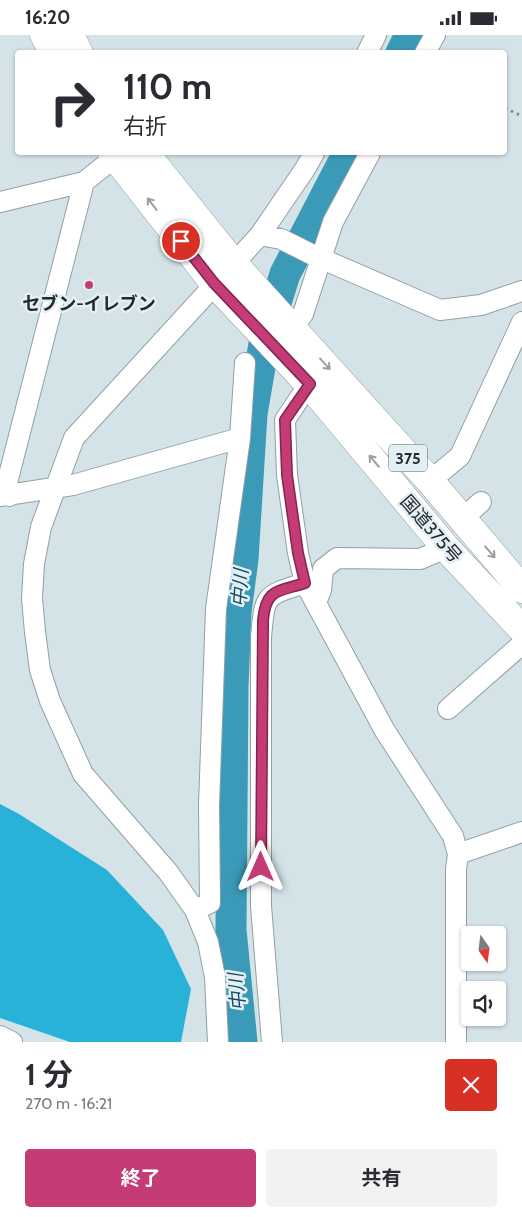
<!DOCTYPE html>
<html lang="ja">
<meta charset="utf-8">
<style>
body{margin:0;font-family:Cabin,"Noto Sans JP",sans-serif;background:#f2f2f3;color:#2b2b33;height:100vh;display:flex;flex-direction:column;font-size:19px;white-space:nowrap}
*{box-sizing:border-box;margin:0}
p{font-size:16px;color:#7c7c81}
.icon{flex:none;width:28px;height:28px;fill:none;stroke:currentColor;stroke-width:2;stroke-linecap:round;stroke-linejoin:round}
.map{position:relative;height:1007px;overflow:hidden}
.sheet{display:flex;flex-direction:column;background:#fff;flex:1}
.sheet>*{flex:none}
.banner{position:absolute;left:15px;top:15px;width:492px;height:105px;border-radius:5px;box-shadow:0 1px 4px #0004;background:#fff;color:#2b2b33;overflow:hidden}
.needle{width:32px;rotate:166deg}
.controls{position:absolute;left:461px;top:891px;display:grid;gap:10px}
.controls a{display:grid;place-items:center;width:45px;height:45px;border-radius:5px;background:#fff;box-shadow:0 1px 4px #0004;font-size:25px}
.pin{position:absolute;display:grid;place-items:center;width:42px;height:42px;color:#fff;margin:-21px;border:2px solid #fff;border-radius:50%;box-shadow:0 1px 5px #0007}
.me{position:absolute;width:55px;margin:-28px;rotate:0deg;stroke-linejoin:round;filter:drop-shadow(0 0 4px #0008)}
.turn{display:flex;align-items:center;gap:18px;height:105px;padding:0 25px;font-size:22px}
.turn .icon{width:65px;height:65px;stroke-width:2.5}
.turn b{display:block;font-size:35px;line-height:42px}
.round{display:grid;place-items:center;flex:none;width:52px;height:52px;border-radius:5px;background:#f2f2f3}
.summary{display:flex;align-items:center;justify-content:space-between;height:85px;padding:0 25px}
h1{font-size:30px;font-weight:700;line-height:38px}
.primary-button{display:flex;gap:10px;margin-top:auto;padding:10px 25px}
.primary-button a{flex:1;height:58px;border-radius:5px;background:#c53b76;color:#fff;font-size:20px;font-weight:700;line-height:58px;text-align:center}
.primary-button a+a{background:#f2f2f3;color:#2b2b33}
.status{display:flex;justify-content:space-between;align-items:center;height:35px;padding:0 25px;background:#fff;direction:ltr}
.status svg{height:14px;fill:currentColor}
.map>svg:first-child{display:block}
.forest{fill:#28b2d8}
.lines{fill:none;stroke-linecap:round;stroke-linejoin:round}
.river{stroke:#3a9ab7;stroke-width:31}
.minor-casing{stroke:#92a0a5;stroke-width:22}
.highway-casing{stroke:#92a0a5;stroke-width:29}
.path{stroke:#848f92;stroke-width:3;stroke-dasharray:2.5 4;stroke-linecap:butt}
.minor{stroke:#fff;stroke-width:20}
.highway{stroke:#fff;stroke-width:28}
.oneway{stroke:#9c9fa0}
.route-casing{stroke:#80264d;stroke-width:12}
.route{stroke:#c53b76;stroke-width:9}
.poi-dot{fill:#c53b76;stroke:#e2f0f6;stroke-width:2}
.labels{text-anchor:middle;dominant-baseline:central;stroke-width:5;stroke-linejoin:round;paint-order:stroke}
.shield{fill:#e2f0f6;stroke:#5d6568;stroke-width:1}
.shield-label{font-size:16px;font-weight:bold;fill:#24292b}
.poi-label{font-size:18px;font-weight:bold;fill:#24292b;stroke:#e2f0f6}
.street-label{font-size:18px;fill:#24292b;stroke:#e2f0f6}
.water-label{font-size:19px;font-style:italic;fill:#164b5c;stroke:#e2f0f6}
</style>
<div class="status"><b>16:20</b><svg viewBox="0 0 49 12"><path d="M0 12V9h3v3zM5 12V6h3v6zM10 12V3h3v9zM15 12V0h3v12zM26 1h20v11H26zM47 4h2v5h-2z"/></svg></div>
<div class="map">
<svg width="522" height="1007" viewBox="0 0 522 1007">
<rect width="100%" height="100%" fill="#d4e3e8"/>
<path class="forest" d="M0 769 19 779 107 835 163 895 191 954 181 1007H70L0 983Z"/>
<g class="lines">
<path class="river" d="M401 18 410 0
M242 1007 231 895 233 652 236 577 243 524 252 379 265 303 285 239 348 118"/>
<defs>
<path id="minor" d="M367 18 376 0
M425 18 435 0
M0 167 84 147 114 123
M260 200 281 204 313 220 440 275 481 270 522 256
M292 293 303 279 333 187 370 118
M309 349 285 385 287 440 298 518 305 548 385 696 453 801 458 819
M430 446 460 421 522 287
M0 461 73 450 240 403
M9 461 7 448 84 147
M462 484 481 467
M316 568 321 555 323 534 337 523 420 524 446 513
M448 674 522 609
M195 875 210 868 209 770 216 574 240 403 245 328
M0 1001 12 1007
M218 1007 215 942 208 907 195 875 168 837 83 739 50 666 40 635 35 597 32 563 34 529 41 492 74 403 260 200 305 134 314 118
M272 1007 261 871V602C265 559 264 561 305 548
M456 1007V834L458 819 522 797"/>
<path id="highway" d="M44 0 54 18
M70 0 79 18
M112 118 214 248 309 349 446 513 522 594
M145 118 234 229 430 446 522 554"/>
</defs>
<use href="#minor" class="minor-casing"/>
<use href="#highway" class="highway-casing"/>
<path class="path" d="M505 73 522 81"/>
<use href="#minor" class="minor"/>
<use href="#highway" class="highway"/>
</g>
<defs><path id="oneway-shaft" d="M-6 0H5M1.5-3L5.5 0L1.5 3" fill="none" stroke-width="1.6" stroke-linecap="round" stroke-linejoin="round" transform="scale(1.25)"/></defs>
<g class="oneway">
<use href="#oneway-shaft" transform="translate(152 169) rotate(-128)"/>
<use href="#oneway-shaft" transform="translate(325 329) rotate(48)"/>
<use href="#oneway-shaft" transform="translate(374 426) rotate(-130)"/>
<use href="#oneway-shaft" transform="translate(490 517) rotate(49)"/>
</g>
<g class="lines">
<defs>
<path id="route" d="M181 206 214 248 310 349 285 385 287 440 298 518 305 548C278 557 266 553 263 585L261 832"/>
</defs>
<use href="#route" class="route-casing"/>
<use href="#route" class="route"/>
</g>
<circle class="poi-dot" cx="89" cy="250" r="5"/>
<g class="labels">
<rect class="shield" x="389" y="409.5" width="38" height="27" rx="4"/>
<g class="shield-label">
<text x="408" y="423">375</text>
</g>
<g class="poi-label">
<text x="89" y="269">セブン-イレブン</text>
</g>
<g class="street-label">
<text transform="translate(431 494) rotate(49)">国道375号</text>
</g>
<g class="water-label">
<text transform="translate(240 553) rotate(-86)">中川</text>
<text transform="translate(237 957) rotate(-95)">中川</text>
</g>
</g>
</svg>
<div class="controls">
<a><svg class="needle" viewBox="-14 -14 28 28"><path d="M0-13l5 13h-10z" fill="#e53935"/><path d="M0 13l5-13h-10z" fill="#7c7c81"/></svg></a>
<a><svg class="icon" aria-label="sound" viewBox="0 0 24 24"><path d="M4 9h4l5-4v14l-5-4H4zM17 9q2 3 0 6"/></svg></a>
</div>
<div class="pin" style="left:181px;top:206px;background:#d93025"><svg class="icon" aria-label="arrive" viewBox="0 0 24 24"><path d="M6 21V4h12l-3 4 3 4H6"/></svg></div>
<svg class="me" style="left:261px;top:832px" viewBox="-20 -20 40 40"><path d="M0-17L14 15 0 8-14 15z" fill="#c53b76" stroke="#fff" stroke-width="4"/></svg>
<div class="banner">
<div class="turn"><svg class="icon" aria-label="right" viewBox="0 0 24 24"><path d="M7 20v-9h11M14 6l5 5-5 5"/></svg><div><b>110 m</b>右折</div></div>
</div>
</div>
<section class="sheet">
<div class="summary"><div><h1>1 分</h1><p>270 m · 16:21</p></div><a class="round" style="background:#d93025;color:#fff"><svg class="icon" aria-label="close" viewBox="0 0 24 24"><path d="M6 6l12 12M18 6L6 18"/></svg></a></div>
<div class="primary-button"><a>終了</a><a>共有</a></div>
</section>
